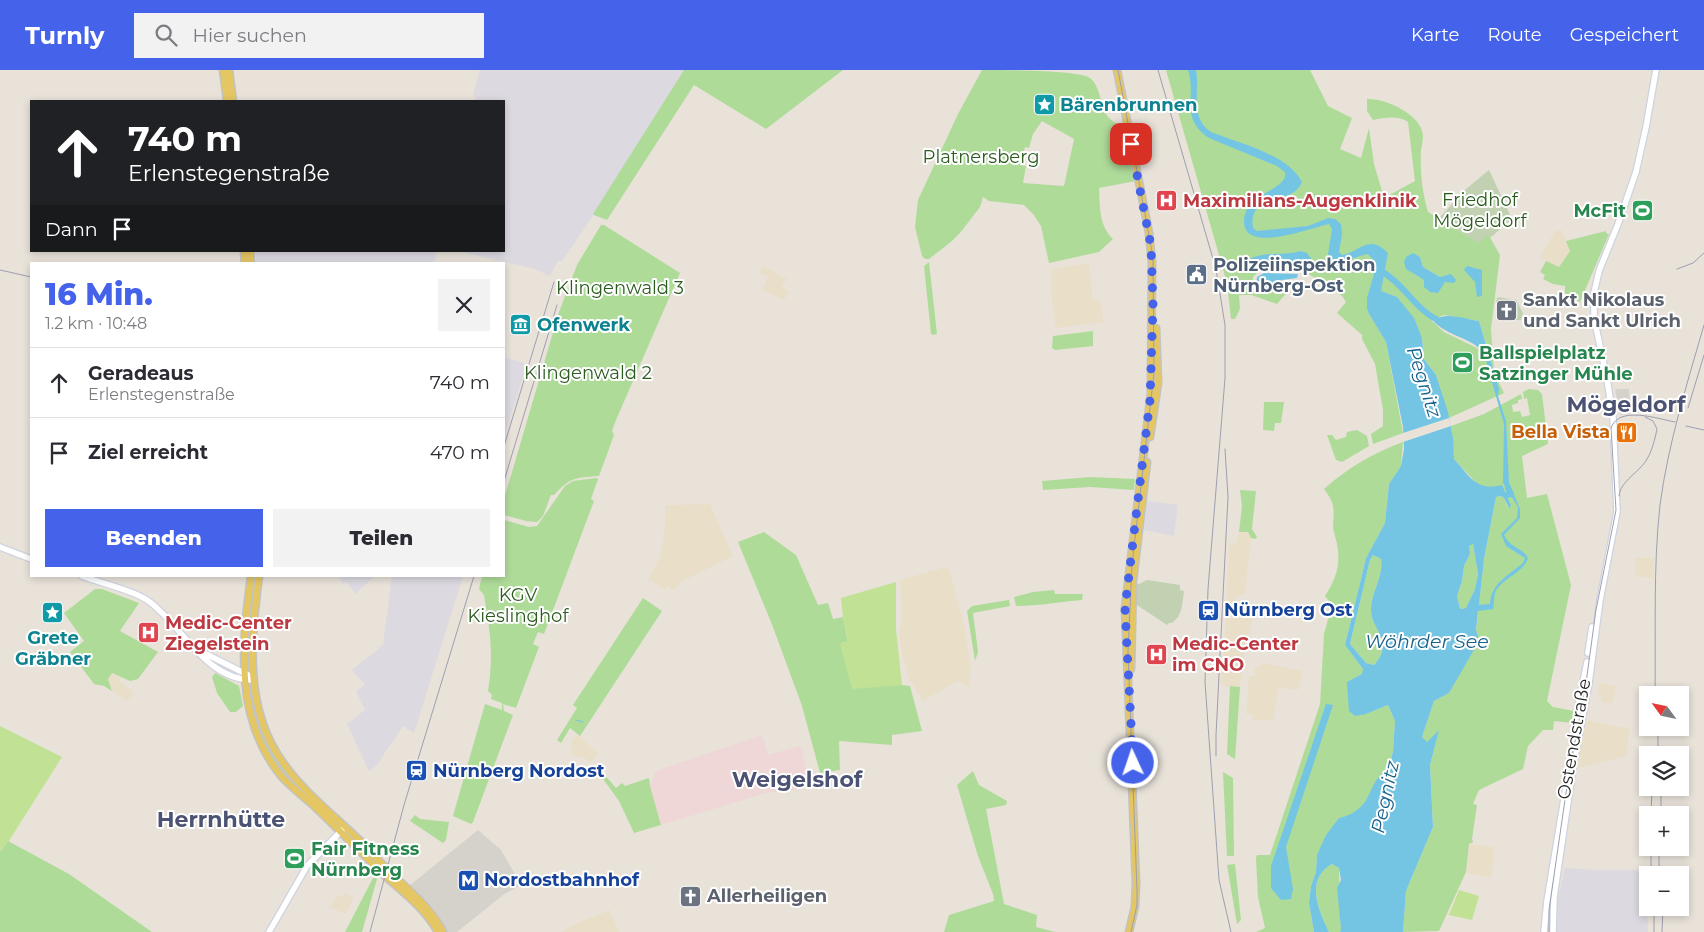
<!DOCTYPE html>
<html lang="de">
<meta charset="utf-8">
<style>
body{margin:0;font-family:Montserrat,sans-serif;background:#f2f2f3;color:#2b2b33;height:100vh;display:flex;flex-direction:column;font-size:19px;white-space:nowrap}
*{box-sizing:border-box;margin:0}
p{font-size:16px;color:#7c7c81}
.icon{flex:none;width:28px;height:28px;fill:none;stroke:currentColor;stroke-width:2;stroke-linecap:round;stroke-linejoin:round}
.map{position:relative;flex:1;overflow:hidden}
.drawer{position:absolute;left:30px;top:192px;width:475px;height:315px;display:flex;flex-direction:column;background:#fff;border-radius:0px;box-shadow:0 2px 8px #0003}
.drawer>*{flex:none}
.top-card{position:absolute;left:30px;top:30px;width:475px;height:152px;border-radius:0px;box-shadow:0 2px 8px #0003;background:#202124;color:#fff;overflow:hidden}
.needle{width:32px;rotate:303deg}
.buttons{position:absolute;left:1639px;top:616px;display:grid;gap:10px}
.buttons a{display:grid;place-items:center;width:50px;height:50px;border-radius:0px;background:#fff;box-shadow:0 2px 8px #0003;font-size:25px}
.pin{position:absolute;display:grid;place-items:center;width:42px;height:42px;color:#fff;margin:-21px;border-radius:10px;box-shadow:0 2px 8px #0006}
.me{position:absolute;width:55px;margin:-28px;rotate:357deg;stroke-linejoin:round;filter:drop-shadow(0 0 4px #0008)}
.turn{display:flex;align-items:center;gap:18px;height:105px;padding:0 15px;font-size:22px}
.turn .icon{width:65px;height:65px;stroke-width:2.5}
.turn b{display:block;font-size:35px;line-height:42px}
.then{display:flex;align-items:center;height:48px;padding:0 15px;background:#0003;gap:10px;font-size:19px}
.round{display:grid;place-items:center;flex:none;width:52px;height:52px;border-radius:0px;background:#f2f2f3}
.summary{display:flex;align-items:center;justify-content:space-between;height:85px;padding:0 15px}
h1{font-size:30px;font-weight:800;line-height:38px;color:#4462ea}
.cta{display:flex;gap:10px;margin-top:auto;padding:10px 15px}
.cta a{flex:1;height:58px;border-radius:0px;background:#4462ea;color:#fff;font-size:20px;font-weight:800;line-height:58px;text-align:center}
.cta a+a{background:#f2f2f3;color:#2b2b33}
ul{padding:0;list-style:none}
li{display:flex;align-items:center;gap:15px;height:70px;padding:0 15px;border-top:1px solid #e1e1e2}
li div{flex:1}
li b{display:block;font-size:19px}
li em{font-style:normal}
header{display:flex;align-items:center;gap:30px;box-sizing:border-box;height:70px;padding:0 25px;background:#4462ea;color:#fff}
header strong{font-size:24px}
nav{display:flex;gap:28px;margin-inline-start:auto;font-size:18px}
.search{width:350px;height:45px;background:#f2f2f3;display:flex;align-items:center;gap:12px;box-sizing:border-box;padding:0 18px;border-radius:0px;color:#7c7c81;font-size:19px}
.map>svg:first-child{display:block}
.industrial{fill:#dcd9e1}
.education{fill:#e9dfc9}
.medical{fill:#efd6d7}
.green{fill:#afdb99;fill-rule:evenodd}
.cemetery{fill:#c1d1b2}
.pitch{fill:#c1e295}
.plaza{fill:#d5d1cb}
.water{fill:#73c5e3;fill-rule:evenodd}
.pier{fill:#e8e2d9}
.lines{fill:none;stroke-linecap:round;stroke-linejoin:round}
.stream{stroke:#73c5e3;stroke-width:1}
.river{stroke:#73c5e3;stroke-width:6}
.secondary-casing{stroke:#cfd2df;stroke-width:8}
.primary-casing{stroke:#c3c3c3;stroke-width:9}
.secondary{stroke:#fff;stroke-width:5.5}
.primary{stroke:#e4c663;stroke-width:6}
.tram{stroke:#9d9fb0;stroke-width:1}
.rail{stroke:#9d9fb0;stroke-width:1}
.route{stroke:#4462ea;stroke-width:9;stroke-dasharray:0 16.2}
.labels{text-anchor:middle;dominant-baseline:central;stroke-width:4;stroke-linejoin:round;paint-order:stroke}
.culture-label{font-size:18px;font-weight:bold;fill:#0d838f;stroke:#fff;text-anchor:start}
.park-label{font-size:18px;fill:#2b5c1e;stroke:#fff}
.health-label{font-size:18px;font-weight:bold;fill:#be3a42;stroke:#fff;text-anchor:start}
.leisure-label{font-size:18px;font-weight:bold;fill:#27864d;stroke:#fff;text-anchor:start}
.service-label{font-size:18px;font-weight:bold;fill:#4e5e75;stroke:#fff;text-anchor:start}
.worship-label{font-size:18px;font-weight:bold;fill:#5b616d;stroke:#fff;text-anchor:start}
.food-label{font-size:18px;font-weight:bold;fill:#c56008;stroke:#fff;text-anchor:end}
.transit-label{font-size:18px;font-weight:bold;fill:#164399;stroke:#fff;text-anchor:start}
.street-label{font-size:18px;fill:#272727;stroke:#fff}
.water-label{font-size:19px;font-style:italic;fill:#17628a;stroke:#fff}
.district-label{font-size:22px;font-weight:bold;fill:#4b5273;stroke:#fff}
</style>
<header>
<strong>Turnly</strong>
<div class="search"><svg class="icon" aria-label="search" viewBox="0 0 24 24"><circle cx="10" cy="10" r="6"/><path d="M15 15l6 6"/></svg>Hier suchen</div>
<nav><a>Karte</a><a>Route</a><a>Gespeichert</a></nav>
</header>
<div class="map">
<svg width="1704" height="862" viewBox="0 0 1704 862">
<rect width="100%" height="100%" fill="#e8e2d9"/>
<path class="industrial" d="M480 0H684L588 153 562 191H558L550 206 535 199 457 181H504V31H475L476 27 473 26Z
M255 181H437L434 194H256Z
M504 287 527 294 504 367Z
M1147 431 1178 435 1174 466 1144 460Z
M338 506H375L355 524 347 512 343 514Z
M392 506H463L414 663 403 656 376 696 369 701 347 654 365 640 356 621 365 615 352 600 383 575Z
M1565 798 1595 800H1650L1648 805 1647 818 1648 862H1555L1556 838Z"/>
<path class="education" d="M1562 160 1570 181 1559 197H1556L1540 187 1555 161Z
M1089 193 1093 231H1101L1103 252 1056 258 1051 223V199Z
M762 195 787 209 782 217 789 222 784 230 762 220 768 207 760 203Z
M710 434 733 486 683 511 673 520 667 516 665 520 648 509 659 489 662 479 665 455V435Z
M1239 462H1248L1251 468 1245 525H1236L1235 547 1226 546 1229 473H1237Z
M1635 488H1654V508L1635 506Z
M945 497 950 501 965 559 971 597 969 617 958 611 923 631 909 609 902 584 899 562 902 550 900 510Z
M1253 547 1245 577 1240 617 1221 616 1226 548Z
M1262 593 1303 601 1298 620 1279 617 1273 650H1252V644H1246L1249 606 1256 605 1254 602 1255 597H1260Z
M112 603 120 608V612L132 621V626L126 631 113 621 108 609Z
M1600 613 1616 616 1612 634 1602 632 1601 625 1598 624Z
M1585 650 1630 659 1626 686 1584 697H1577Z
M578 664 598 684 590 693 583 686 576 688 571 682 572 670Z
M1469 774 1494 777 1492 808 1467 803Z
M344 823 354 828 346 844 329 837 339 825 343 826Z
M610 840 619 862H561L575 854Z"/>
<path class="medical" d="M762 665 768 685 801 676 809 713 807 718 766 723 661 755 650 716 656 701Z"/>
<path class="green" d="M684 0H843L766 59 694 15 607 150 594 145 593 144Z
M982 0C1000 0 1078 0 1090 8 1106 21 1095 49 1124 56L1136 111 1099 118C1100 137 1099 156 1113 169L1099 182 1049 193 1041 156 1033 144 1024 135 989 131 983 127 980 137 960 163 952 171 929 189H925L922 186 915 157 918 130 958 44ZM1042 51 1074 69 1064 116 1023 113 1026 96 1020 95 1025 77 1029 78 1033 64Z
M1166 0H1310L1328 36 1352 48 1340 79 1361 88 1369 58 1374 94 1384 128 1415 111 1408 52C1398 45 1384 48 1373 50L1367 41V29C1385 28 1421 44 1423 65 1423 70 1422 75 1421 80 1420 103 1422 121 1428 142L1478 172 1488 164 1500 185 1491 259 1494 302 1479 251 1444 245 1437 248 1428 243 1432 251 1444 262 1483 281 1504 323 1449 348 1436 305 1424 289 1422 268 1397 227 1371 218 1369 244 1386 272 1403 363 1373 374 1371 364 1383 356V340L1375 294 1362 269V265L1337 243 1346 232 1342 226 1306 202 1295 199H1261L1253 207 1252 216 1256 223 1289 220 1277 234 1251 225H1239L1240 239 1235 249H1231L1227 213ZM1420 187 1423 197 1440 207 1425 210 1414 204Z
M601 155H604L680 203 616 350 612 361 614 365 599 406C574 408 571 407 554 425H551L543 446 537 452 526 451 504 445V429L559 242 577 195Z
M1606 161V163L1609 164 1580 232 1565 227V216L1553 214 1543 209 1545 205 1540 202 1546 191 1559 197 1570 181 1566 171Z
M929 192 937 264 933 265 931 264 924 196Z
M1093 261V276L1055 280 1052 278 1053 266Z
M1529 319 1538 320 1542 324 1548 374 1522 386 1527 428 1547 424 1571 515 1547 631 1553 637 1574 641 1572 653 1554 651 1553 660H1543L1528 676 1523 699 1479 720 1473 734 1477 735 1472 769 1473 772 1469 774 1466 802 1439 861 1403 862 1406 821 1433 757 1430 695 1438 662 1426 673 1422 667 1434 631 1449 623 1476 561 1484 489 1496 427 1501 426 1504 428 1508 438 1507 425 1491 418 1479 416 1454 389 1451 356 1484 344 1521 324 1522 329 1518 330V333L1512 335 1513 342 1520 341 1522 347 1530 345 1527 328 1524 329 1523 322Z
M1264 332H1284L1281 353H1275L1274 361 1263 360Z
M1357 360 1367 366 1369 376 1342 392 1336 390 1327 365H1332L1336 370 1346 367 1347 362Z
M1403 372 1401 396 1389 414 1385 453 1366 488 1345 575 1363 599 1366 644 1388 635 1395 651 1393 681 1389 700 1375 713 1372 721 1359 740 1348 746 1339 748 1317 785 1316 802 1311 816 1309 833 1314 862H1256L1265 858 1258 827 1256 788 1257 785H1270L1320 634 1324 564 1332 535 1325 526C1336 509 1341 495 1337 474 1336 468 1333 461 1333 455 1334 437 1335 434 1324 419 1349 397 1373 383 1403 372Z
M1090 407 1135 409 1134 420 1090 417 1043 420 1042 411Z
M596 408 598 409 591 429 594 431 544 564 538 562 533 574 539 577 516 638 503 634 504 641 513 645 473 752 471 754 453 746 485 634 502 640V633L491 629 492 625 488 621C494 583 490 562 484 525L479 519 482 506H504V450L529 457 537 456 565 416 573 411Z
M1240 420 1256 421 1252 459 1257 467 1255 469 1251 468 1248 462H1239L1242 436Z
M764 462 796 485 818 535 828 533 833 549 843 547 848 572 841 573 902 615 910 616 922 661 892 665V675L839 671 840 700 820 703 802 636 773 557 738 472Z
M1473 474 1478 504 1475 519 1466 538 1460 539 1457 526 1462 511 1464 496 1470 484 1468 476Z
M1373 485 1381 489C1384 507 1370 523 1371 541 1372 561 1395 571 1374 595L1366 593 1350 574 1370 490Z
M95 519H102L139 533 120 561 158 582 138 609 130 611 112 603 108 609 112 621 104 616 94 614 70 582 84 571 64 543Z
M1054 520 1055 524H1083L1082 530C1059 532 1038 536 1016 536L1014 527 1033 522Z
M643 528 662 541 580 666 570 658 561 673 557 670 577 638 573 635Z
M1009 530 1010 536 973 543 978 582 975 591 967 541 972 536Z
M215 603 239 616 243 636 236 642H230L217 623 212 607Z
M1230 616 1240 617 1235 689 1227 684Z
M252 620 256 640 279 689 327 744C314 732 298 721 286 708 263 685 256 651 247 621Z
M973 701 979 715 1007 731 1006 735 986 739 1004 834 1037 845 1036 857 1055 862H944L949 845 994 831 993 824 978 786 957 715Z
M1223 702 1233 708 1234 786H1227Z
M603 703 616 718 622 713 625 716 649 708 650 716 661 755 634 763 619 731 601 706Z
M415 745 420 749 449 752 446 770 443 773 410 751Z
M8 771 69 804 152 862H0V782Z
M1235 794 1241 850 1237 854 1227 795Z
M1332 794 1339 798 1341 860 1340 862H1329C1318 840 1305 809 1332 794Z
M374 806 377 809 362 862H345Z"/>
<path class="cemetery" d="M1489 100 1512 149 1490 168 1488 165 1478 173 1439 148 1466 119Z
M1498 227 1516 230 1523 243 1521 250H1501L1496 231Z
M1147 510 1180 515V520L1184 521C1182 534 1183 545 1172 553H1169L1167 555 1137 535V515Z"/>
<path class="pitch" d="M1454 294a9 9 0 1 1 18 0a9 9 0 1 1-18 0Z
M896 512V559L902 615 852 619 840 574 848 571 843 547 841 528Z
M0 656 62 687 9 771H8L0 782Z
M1459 820 1479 826 1472 850 1449 845Z"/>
<path class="plaza" d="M1615 319H1629L1630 344 1620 345Z
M478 760 501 780 521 815 503 825 457 862H446L434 839 409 816Z"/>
<path class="water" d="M1188 0H1196C1200 22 1189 47 1211 62 1238 73 1288 84 1302 112 1292 137 1247 122 1253 158L1257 161 1308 156 1328 148 1335 149 1341 154 1342 165 1339 182 1342 185C1360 182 1368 163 1388 183L1381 221 1397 227 1414 248 1422 268 1424 289 1436 305 1448 342 1453 368 1454 389C1470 406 1476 422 1502 415L1511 436 1509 438 1504 428 1501 426 1496 427 1484 489 1479 535 1490 534C1491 513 1509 505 1523 493L1525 488 1506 476 1501 464 1517 448 1518 437 1503 413 1504 354 1491 309 1489 306C1486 264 1460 275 1434 252 1443 240 1465 249 1479 251L1499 319 1498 326 1506 351 1509 413 1520 439V448L1504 465C1511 479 1522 477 1528 488 1523 504 1501 508 1495 523 1494 528 1494 534 1493 539L1478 541 1476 560 1479 571 1449 623 1434 631 1422 667 1427 672 1439 660 1430 695 1433 757 1406 821 1403 862H1340L1341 859 1337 818 1341 810 1339 798 1332 794C1305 809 1318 840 1329 862H1314L1309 833 1311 816 1316 802 1317 785 1326 765 1339 748C1376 740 1366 708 1389 700L1393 681 1395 651 1388 635 1366 644 1355 646 1349 641 1347 612 1362 604 1363 599 1345 575 1366 488 1385 453 1389 414 1401 396 1404 379 1403 357 1386 272 1369 244 1367 238V228L1374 204 1375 192 1368 184C1353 186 1338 200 1328 184L1332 159 1329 154C1313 157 1243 185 1244 151 1245 121 1289 121 1285 102L1277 96 1209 68C1179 48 1197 27 1188 0ZM1473 474 1478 504 1475 519 1466 538 1460 539 1457 526 1462 511 1464 496 1470 484 1469 476ZM1373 485 1381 489C1384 507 1370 523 1371 541 1372 561 1395 571 1374 595L1366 593 1350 574 1370 490Z
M1301 181 1307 183 1315 194 1312 198 1301 192H1262L1252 196 1245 202 1241 201 1238 198 1240 194C1264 179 1277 187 1301 181Z
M1413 183 1420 187 1423 197 1440 207 1451 204 1456 210 1454 213 1445 212 1438 223 1430 222 1424 217V210L1406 199 1404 192 1406 187Z
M1467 196 1482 200V226L1477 227 1475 212 1464 200Z
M1264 203 1298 204 1297 208 1282 210V213C1271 219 1266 221 1256 214L1257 207Z
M1326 634 1333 635 1286 777 1293 819 1291 829 1281 830 1271 818V796Z"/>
<path class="pier" d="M1449 348 1451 356 1403 372V363Z"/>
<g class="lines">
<path class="stream" d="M576 650 583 652"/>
<path class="river" d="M1381 201C1405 214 1416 242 1442 252
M1507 425 1511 424 1508 418"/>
<defs>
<path id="secondary" d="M0 477 31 489
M82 506C100 513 133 520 147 530 183 555 204 610 253 610
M200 581 248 605
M1588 583 1592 557
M1574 669 1578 637 1587 592
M269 862 307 796 342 760
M1544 862 1547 831 1570 693
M1553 862 1554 827 1573 697 1589 613 1600 530 1617 442 1613 348 1607 309 1594 248V223L1599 201 1618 154 1636 102 1646 57 1656 0"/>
<path id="primary" d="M223 0 227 31
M229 0 233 31
M1117 0 1149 163 1152 192 1151 323 1125 538 1136 813 1135 836 1129 862
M244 181 245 194
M250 181 251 194
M1150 367 1158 313 1156 258
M251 506C242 575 234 649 282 707 291 717 303 726 313 735 335 756 357 778 378 799 399 820 423 835 438 862
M259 506C251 570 243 639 284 694 303 721 332 744 356 767 367 776 375 787 385 797 407 820 428 833 443 862
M1131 599 1133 511 1147 392"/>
</defs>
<use href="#secondary" class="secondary-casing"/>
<use href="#primary" class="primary-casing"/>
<use href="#secondary" class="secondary"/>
<use href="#primary" class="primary"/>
<path class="tram" d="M1118 0 1153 187 1154 303 1132 495 1128 581 1137 820V835L1131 862
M1686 356 1704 360
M1619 426C1620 411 1640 402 1647 389 1652 381 1655 369 1657 359L1653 351 1645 347
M1549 862V840L1568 709 1586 613 1596 540 1616 440 1611 358C1619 335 1658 349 1675 352"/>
<path class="rail" d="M1158 0 1216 199 1225 255V308L1208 519 1205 612 1219 810 1231 862
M1677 199 1693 193 1704 183
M0 200 31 207
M1688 338 1704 285
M504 376 554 212
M504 411 557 235
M1655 625C1656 562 1653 498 1660 435 1668 374 1687 314 1704 255
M1658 685V658
M1216 686V665L1228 427 1225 379
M1661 718V745
M1651 745 1652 718
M1659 778V805
M1651 805V778
M370 862 404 735 474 506
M1654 862V838
M1662 862 1663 838"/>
</g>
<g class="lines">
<path class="route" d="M1131 74 1151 176 1153 235 1150 330 1125 538 1133 693"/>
</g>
<defs>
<symbol id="sight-square" viewBox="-11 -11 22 22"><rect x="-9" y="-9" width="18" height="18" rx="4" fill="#0f9aa8" stroke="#fff"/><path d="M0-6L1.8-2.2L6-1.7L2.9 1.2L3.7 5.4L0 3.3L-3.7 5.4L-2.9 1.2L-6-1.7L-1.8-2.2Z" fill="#fff"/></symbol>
<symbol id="hospital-square" viewBox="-11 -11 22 22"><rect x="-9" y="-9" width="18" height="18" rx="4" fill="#e0444e" stroke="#fff"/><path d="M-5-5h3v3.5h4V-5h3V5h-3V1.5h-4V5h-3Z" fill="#fff"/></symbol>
<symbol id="stadium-square" viewBox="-11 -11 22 22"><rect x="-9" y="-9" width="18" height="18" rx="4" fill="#2e9e5b" stroke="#fff"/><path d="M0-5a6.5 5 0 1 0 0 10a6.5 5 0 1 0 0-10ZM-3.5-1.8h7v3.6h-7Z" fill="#fff"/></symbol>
<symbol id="civic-square" viewBox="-11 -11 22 22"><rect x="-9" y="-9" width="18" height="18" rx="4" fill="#5c6f8a" stroke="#fff"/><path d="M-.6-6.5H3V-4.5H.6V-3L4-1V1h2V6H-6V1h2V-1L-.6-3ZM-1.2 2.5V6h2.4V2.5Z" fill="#fff"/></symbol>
<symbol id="church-square" viewBox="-11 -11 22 22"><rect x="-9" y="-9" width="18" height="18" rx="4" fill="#6b7280" stroke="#fff"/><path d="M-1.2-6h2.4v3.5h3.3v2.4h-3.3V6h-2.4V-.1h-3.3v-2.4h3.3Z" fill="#fff"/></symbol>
<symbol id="museum-square" viewBox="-11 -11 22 22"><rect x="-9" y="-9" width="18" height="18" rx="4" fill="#0f9aa8" stroke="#fff"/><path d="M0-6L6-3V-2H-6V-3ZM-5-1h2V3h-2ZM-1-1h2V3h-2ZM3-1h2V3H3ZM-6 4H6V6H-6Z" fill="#fff"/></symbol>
<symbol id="restaurant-square" viewBox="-11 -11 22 22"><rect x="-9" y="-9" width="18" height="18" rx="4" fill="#e8710a" stroke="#fff"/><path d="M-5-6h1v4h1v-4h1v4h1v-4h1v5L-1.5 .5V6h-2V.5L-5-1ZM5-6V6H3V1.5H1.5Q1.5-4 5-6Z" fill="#fff"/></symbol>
<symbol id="station-square" viewBox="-11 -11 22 22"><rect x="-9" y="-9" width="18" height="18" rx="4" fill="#1a4fb4" stroke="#fff"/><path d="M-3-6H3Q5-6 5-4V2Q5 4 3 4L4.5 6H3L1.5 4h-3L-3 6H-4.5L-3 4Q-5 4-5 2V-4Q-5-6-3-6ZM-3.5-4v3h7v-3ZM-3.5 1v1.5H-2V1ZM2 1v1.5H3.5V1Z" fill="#fff"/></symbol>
<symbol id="metro-square" viewBox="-11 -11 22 22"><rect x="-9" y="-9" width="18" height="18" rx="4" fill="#1a4fb4" stroke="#fff"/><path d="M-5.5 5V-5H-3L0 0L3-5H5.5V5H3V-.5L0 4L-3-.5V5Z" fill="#fff"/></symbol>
</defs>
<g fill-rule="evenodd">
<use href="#sight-square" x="1032" y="22" width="25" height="25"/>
<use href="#hospital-square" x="1154" y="118" width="25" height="25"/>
<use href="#stadium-square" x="1630" y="128" width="25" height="25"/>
<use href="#civic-square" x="1184" y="192" width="25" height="25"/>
<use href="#church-square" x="1494" y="228" width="25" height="25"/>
<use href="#museum-square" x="508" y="242" width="25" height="25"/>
<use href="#stadium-square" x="1450" y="280" width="25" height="25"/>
<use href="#restaurant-square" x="1614" y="350" width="25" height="25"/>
<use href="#station-square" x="1196" y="528" width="25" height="25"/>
<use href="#sight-square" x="40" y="530" width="25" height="25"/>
<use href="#hospital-square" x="136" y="550" width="25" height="25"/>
<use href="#hospital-square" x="1144" y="572" width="25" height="25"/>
<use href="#station-square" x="404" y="688" width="25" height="25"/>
<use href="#stadium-square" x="282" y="776" width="25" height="25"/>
<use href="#metro-square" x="456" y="798" width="25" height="25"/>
<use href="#church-square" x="678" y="814" width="25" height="25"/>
</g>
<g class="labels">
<g class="culture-label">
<text x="1060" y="35">Bärenbrunnen</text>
<text x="537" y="255">Ofenwerk</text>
<text x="53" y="568" text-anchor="middle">Grete<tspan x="53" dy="21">Gräbner</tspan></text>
</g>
<g class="park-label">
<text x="981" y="87">Platnersberg</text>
<text x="1480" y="130">Friedhof<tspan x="1480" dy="21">Mögeldorf</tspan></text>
<text x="620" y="218">Klingenwald 3</text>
<text x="588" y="303">Klingenwald 2</text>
<text x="518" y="525">KGV<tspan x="518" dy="21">Kieslinghof</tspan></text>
</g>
<g class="health-label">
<text x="1183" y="131">Maximilians-Augenklinik</text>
<text x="165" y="553">Medic-Center<tspan x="165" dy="21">Ziegelstein</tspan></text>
<text x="1172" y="574">Medic-Center<tspan x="1172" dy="21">im CNO</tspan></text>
</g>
<g class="leisure-label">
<text x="1626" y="141" text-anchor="end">McFit</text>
<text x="1479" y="283">Ballspielplatz<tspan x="1479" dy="21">Satzinger Mühle</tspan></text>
<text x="311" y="779">Fair Fitness<tspan x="311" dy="21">Nürnberg</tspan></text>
</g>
<g class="service-label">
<text x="1213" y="195">Polizeiinspektion<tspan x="1213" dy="21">Nürnberg-Ost</tspan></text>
</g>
<g class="worship-label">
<text x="1523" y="230">Sankt Nikolaus<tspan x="1523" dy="21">und Sankt Ulrich</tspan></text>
<text x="707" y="826">Allerheiligen</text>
</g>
<g class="food-label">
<text x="1610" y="362">Bella Vista</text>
</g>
<g class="transit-label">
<text x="1224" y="540">Nürnberg Ost</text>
<text x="433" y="701">Nürnberg Nordost</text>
<text x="484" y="810">Nordostbahnhof</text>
</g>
<g class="street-label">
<text transform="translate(1574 669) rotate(-80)">Ostendstraße</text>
</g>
<g class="water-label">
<text transform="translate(1424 312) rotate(72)">Pegnitz</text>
<text x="1427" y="571">Wöhrder See</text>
<text transform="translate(1385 727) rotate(-78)">Pegnitz</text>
</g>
<g class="district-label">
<text x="1626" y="334">Mögeldorf</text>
<text x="797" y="709">Weigelshof</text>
<text x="221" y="749">Herrnhütte</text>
</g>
</g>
</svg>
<div class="buttons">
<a><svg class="needle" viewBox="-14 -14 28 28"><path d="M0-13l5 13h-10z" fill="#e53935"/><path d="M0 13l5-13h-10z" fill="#7c7c81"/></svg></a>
<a><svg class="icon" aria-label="layers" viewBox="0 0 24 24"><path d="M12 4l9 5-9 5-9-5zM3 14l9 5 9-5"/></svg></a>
<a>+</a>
<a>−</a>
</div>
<div class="pin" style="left:1131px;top:74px;background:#d93025"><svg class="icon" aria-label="arrive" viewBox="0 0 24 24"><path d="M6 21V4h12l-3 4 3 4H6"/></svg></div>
<svg class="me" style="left:1133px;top:693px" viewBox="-20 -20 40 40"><circle r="17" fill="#4462ea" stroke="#fff" stroke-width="3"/><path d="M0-11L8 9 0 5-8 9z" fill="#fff"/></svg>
<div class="top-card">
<div class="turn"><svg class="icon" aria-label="ahead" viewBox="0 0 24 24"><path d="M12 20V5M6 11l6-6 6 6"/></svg><div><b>740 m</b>Erlenstegenstraße</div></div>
<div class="then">Dann<svg class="icon" aria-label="arrive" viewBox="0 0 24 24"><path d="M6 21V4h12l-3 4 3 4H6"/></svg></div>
</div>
<section class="drawer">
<div class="summary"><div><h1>16 Min.</h1><p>1.2 km · 10:48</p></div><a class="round"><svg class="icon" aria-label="close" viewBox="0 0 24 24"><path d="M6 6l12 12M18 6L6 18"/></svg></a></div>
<ul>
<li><svg class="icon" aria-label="ahead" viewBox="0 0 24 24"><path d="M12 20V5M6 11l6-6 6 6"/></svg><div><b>Geradeaus</b><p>Erlenstegenstraße</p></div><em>740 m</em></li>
<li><svg class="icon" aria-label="arrive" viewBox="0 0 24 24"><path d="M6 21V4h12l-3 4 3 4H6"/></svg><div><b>Ziel erreicht</b></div><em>470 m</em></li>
</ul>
<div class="cta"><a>Beenden</a><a>Teilen</a></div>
</section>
</div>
